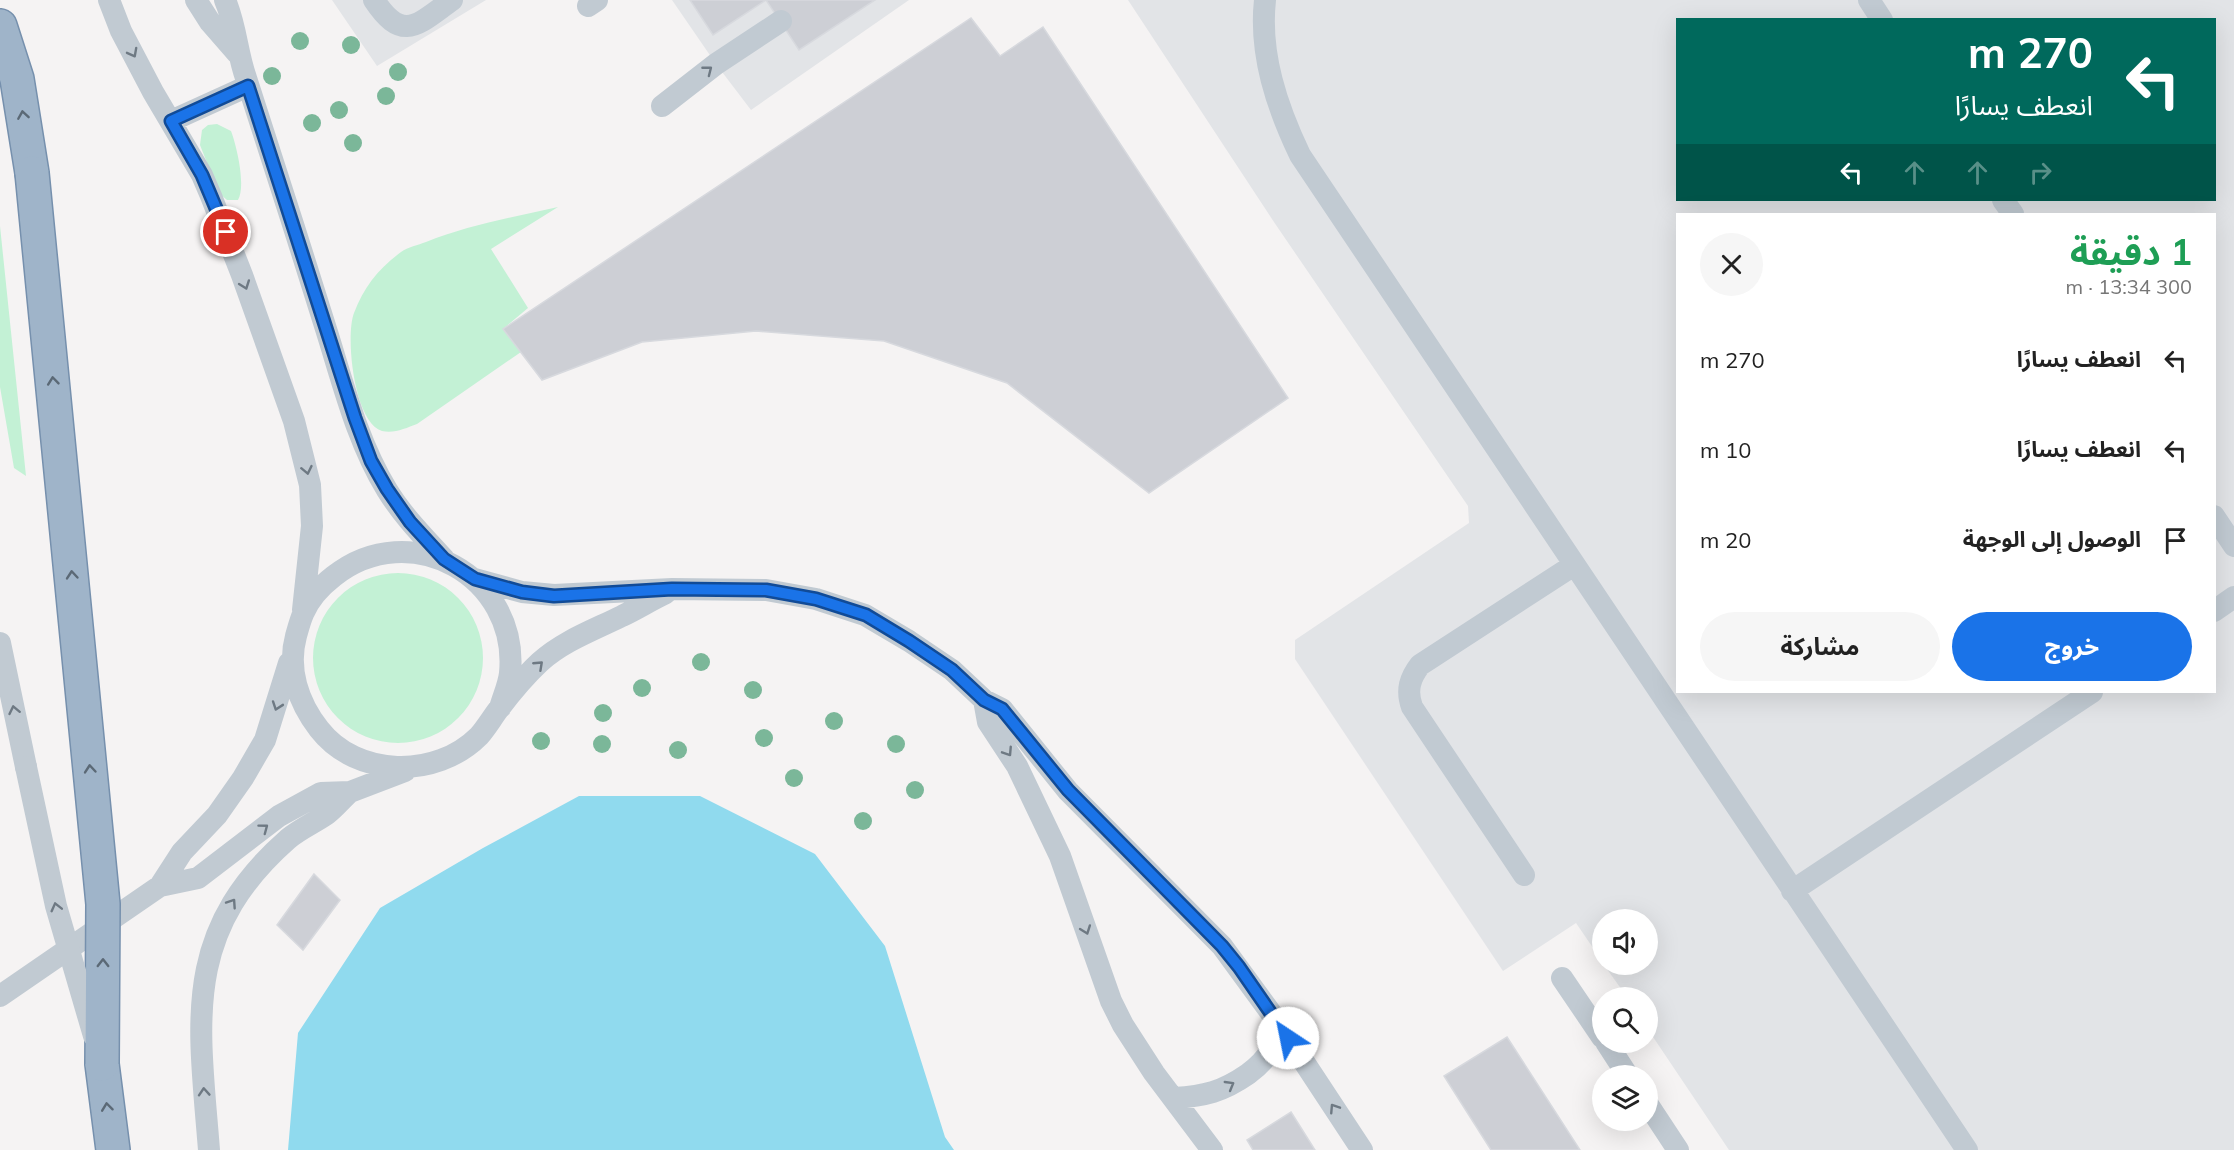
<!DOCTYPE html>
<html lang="ar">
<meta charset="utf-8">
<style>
body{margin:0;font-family:Mulish,"Noto Sans Arabic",sans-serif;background:#f6f6f6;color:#222;direction:rtl;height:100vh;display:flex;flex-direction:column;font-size:22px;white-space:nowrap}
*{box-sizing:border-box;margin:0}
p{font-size:20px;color:#767676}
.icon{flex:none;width:33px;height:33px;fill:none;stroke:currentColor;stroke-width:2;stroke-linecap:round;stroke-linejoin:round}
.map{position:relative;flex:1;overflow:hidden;direction:ltr}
.panel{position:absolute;left:1676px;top:213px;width:540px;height:480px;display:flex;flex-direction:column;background:#fff;border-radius:0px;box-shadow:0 6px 24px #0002;direction:rtl}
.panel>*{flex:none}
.guide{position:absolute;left:1676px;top:18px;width:540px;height:183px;border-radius:0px;box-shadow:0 6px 24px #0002;direction:rtl;background:#00695c;color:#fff;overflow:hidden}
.tools{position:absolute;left:1592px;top:909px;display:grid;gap:12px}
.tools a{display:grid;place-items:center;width:66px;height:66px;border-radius:50%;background:#fff;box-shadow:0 6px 24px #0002;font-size:30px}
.pin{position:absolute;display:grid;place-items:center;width:51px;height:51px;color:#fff;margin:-26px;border:3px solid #fff;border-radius:50%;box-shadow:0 2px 6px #0007}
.me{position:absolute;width:66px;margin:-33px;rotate:326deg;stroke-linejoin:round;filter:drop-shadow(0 0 4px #0008)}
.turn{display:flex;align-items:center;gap:21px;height:126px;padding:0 24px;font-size:27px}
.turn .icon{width:78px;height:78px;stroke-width:2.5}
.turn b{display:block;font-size:42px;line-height:51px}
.lanes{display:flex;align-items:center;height:57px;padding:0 24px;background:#0003;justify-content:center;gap:30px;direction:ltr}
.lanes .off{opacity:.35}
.round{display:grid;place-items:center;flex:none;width:63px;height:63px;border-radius:32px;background:#f6f6f6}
.headline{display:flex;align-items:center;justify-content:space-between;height:102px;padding:0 24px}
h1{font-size:36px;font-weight:700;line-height:45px;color:#1e9e55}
.cta{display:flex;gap:12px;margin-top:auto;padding:12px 24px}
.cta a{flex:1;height:69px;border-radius:36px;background:#1a73e8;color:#fff;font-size:24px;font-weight:700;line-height:69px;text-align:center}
.cta a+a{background:#f6f6f6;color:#222}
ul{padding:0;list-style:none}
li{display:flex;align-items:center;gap:18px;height:90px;padding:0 24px}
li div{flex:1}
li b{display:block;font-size:22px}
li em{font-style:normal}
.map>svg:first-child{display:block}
.airport{fill:#e2e4e7;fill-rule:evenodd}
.green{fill:#c3f1d5}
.water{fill:#90daee}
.building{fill:#cdcfd5;stroke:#d7d9de;stroke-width:1.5}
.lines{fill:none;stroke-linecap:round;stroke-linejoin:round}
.trunk-casing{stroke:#7690ad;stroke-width:36}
.service{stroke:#c1cad2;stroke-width:22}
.trunk{stroke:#9fb4c9;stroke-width:33}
.trunk-bridge-casing{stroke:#7690ad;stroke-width:36;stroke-linecap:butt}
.service-bridge{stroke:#c1cad2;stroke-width:22}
.trunk-bridge{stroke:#9fb4c9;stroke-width:33}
.tree{fill:#7bb799}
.oneway{stroke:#6e7983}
.oneway2{stroke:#5b6976}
.route-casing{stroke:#114b97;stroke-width:15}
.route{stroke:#1a73e8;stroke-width:10}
</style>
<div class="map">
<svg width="2234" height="1150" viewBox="0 0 2234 1150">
<rect width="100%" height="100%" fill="#f5f3f3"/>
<path class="airport" d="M332 0H486L377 66Z
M672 0H909L751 110 716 64Z
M1128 0H2234V1150H1729L1647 1028V998L1627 997 1604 965 1647 964V920H1602V961L1576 923 1503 971 1295 659V640L1469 523 1468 506 1276 225ZM1677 20H2214V200H1677ZM1677 214H2214V692H1677Z"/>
<path class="green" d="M217 124 231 131C237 147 246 186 238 200H227L219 193 200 145 202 130 208 125Z
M558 207 491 249 528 308 503 329 521 352 417 424C406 428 394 434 382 431 354 423 345 336 354 313 364 287 378 269 401 252 408 247 418 245 426 242 468 225 514 217 558 207Z
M0 226 26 476 14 468 0 387Z
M313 658a85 85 0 1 1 170 0a85 85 0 1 1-170 0Z"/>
<path class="water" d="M579 796H700L815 854 885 946 945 1137 954 1150H288L298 1033 380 908 483 848Z"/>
<path class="building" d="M690 0H766L713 35Z
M766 0H875L799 50Z
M971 18 1000 56 1043 27 1288 398 1149 493 1007 383 884 341 756 331 642 342 542 380 503 329Z
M314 874 340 900 303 950 277 925Z
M1507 1037 1580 1150H1491L1444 1076Z
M1291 1112 1315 1150H1253L1247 1140Z"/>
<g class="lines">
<defs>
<path id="trunk" d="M0 26 17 79 32 173
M102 1064 113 1150"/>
</defs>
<use href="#trunk" class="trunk-casing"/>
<path class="service" d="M109 0 121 31 153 92 202 175 211 196 242 275 294 421 310 485 312 526 303 610
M196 0 210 22 237 53
M225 0C236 25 237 53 246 78 273 162 300 245 326 329 343 383 357 441 387 490 403 516 424 537 444 559
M374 0C403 44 418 24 452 0
M1265 0C1259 54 1277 107 1300 155L1967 1150
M1869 0 1882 20
M588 6 597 0
M662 106 716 64 781 21
M171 121 248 86
M2003 200 2013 214
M2214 516 2234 546
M475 579 522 592 554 595 672 589 766 590 816 599 865 615 909 641 952 670 984 700 1002 709 1068 791 1222 946 1279 1024 1362 1150
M2214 611 2234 597
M0 643 26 767
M984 700 988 722 1017 766 1060 856 1111 1001 1123 1025 1154 1073 1212 1150
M500 708C503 697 509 684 510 673 519 576 410 516 334 576 321 586 309 599 303 614 300 621 298 629 296 636 287 669 298 702 319 729 357 778 436 779 479 736 486 728 492 718 498 710 510 694 525 676 540 662 563 641 594 630 622 616 637 609 651 600 666 593
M1524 875 1412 707C1406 690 1410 678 1420 665L1574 565
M160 886 182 852 217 815 243 778 265 740 289 663
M1792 891 2092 692
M1562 978 1602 1037
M0 996 160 886 198 878 279 816 321 793 350 792 405 771
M1606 1042 1628 1076
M1174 1098C1205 1096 1222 1092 1248 1074 1256 1068 1265 1060 1270 1051 1274 1042 1276 1033 1279 1024
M1647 1103 1678 1150
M209 1150C199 1022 181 933 288 839 300 829 314 823 327 814 335 808 342 799 350 792"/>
<use href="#trunk" class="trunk"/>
<defs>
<path id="trunk-bridge" d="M32 173 103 904 102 1064"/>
</defs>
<use href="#trunk-bridge" class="trunk-bridge-casing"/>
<path class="service-bridge" d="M26 767 56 906 94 1036"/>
<use href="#trunk-bridge" class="trunk-bridge"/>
</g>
<g class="tree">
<circle cx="300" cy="41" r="9"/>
<circle cx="351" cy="45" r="9"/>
<circle cx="398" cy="72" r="9"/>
<circle cx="272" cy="76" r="9"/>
<circle cx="386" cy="96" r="9"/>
<circle cx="339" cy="110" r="9"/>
<circle cx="312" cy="123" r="9"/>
<circle cx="353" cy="143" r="9"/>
<circle cx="701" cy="662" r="9"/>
<circle cx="642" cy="688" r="9"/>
<circle cx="753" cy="690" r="9"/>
<circle cx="603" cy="713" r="9"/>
<circle cx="834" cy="721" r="9"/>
<circle cx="764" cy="738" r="9"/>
<circle cx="541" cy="741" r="9"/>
<circle cx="602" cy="744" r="9"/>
<circle cx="896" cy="744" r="9"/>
<circle cx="678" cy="750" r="9"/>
<circle cx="794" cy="778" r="9"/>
<circle cx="915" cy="790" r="9"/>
<circle cx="863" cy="821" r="9"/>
</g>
<defs><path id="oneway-chevron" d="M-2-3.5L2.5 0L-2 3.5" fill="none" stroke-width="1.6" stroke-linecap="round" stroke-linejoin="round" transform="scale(1.5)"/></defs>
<g class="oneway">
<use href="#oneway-chevron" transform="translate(133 53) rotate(62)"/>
<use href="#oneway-chevron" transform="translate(708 70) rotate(-38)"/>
<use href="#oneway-chevron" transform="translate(245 285) rotate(70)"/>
<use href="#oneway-chevron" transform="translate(307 470) rotate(78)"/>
<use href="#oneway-chevron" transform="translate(539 665) rotate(-43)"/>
<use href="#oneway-chevron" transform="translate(277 706) rotate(109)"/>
<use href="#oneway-chevron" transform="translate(14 710) rotate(-102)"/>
<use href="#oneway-chevron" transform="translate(1008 752) rotate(57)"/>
<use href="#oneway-chevron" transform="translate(264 828) rotate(-37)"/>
<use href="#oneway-chevron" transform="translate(232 903) rotate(-56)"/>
<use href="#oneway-chevron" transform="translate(56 907) rotate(-104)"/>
<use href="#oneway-chevron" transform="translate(1086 930) rotate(70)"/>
<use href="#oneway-chevron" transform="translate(1230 1085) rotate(-30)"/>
<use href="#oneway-chevron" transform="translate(204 1092) rotate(-94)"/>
<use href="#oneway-chevron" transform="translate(1334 1108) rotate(-123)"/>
</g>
<g class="oneway2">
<use href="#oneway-chevron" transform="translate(23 115) rotate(-99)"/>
<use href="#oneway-chevron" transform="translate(53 381) rotate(-96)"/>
<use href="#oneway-chevron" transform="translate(72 575) rotate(-95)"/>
<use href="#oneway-chevron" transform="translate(90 769) rotate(-95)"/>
<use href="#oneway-chevron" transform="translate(103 963) rotate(-90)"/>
<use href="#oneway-chevron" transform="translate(107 1107) rotate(-97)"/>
</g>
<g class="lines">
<defs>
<path id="route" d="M226 232 202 175 171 121 248 86 355 418 371 461 387 489 410 522 444 559 475 579 522 592 554 596 672 589 766 590 816 599 866 615 909 641 952 670 984 700 1002 709 1068 790 1222 946 1239 967 1288 1038"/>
</defs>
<use href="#route" class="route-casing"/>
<use href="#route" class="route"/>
</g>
</svg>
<div class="tools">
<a><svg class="icon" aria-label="sound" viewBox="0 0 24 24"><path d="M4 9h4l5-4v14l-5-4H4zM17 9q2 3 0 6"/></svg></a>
<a><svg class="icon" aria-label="search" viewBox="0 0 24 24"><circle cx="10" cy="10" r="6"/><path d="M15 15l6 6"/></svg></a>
<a><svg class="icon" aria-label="layers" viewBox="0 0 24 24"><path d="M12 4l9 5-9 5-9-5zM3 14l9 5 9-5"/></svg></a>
</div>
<div class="pin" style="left:226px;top:232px;background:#d93025"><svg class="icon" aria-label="arrive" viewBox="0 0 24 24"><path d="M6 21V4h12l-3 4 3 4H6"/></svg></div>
<svg class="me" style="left:1288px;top:1038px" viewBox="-20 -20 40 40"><circle r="19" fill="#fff"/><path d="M0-13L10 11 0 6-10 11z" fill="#1a73e8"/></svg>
<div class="guide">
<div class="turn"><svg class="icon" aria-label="left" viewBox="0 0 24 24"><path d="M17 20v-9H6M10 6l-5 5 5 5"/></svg><div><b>270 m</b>انعطف يسارًا</div></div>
<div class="lanes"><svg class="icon" aria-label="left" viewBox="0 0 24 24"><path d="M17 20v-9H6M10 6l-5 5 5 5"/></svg><svg class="icon off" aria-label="ahead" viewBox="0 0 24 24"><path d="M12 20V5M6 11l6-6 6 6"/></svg><svg class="icon off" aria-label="ahead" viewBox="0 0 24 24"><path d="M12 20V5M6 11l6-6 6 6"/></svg><svg class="icon off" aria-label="right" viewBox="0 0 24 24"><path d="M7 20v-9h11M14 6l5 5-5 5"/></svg></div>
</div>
<section class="panel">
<div class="headline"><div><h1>1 دقيقة</h1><p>300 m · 13:34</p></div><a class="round"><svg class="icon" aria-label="close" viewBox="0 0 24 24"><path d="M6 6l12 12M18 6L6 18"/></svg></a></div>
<ul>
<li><svg class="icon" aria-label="left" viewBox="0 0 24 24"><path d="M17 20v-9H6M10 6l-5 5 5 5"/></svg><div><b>انعطف يسارًا</b></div><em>270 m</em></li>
<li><svg class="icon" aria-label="left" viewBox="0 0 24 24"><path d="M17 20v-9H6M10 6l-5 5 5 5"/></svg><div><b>انعطف يسارًا</b></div><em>10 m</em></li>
<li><svg class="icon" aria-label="arrive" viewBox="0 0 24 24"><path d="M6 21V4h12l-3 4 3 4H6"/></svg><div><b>الوصول إلى الوجهة</b></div><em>20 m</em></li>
</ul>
<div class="cta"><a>خروج</a><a>مشاركة</a></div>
</section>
</div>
